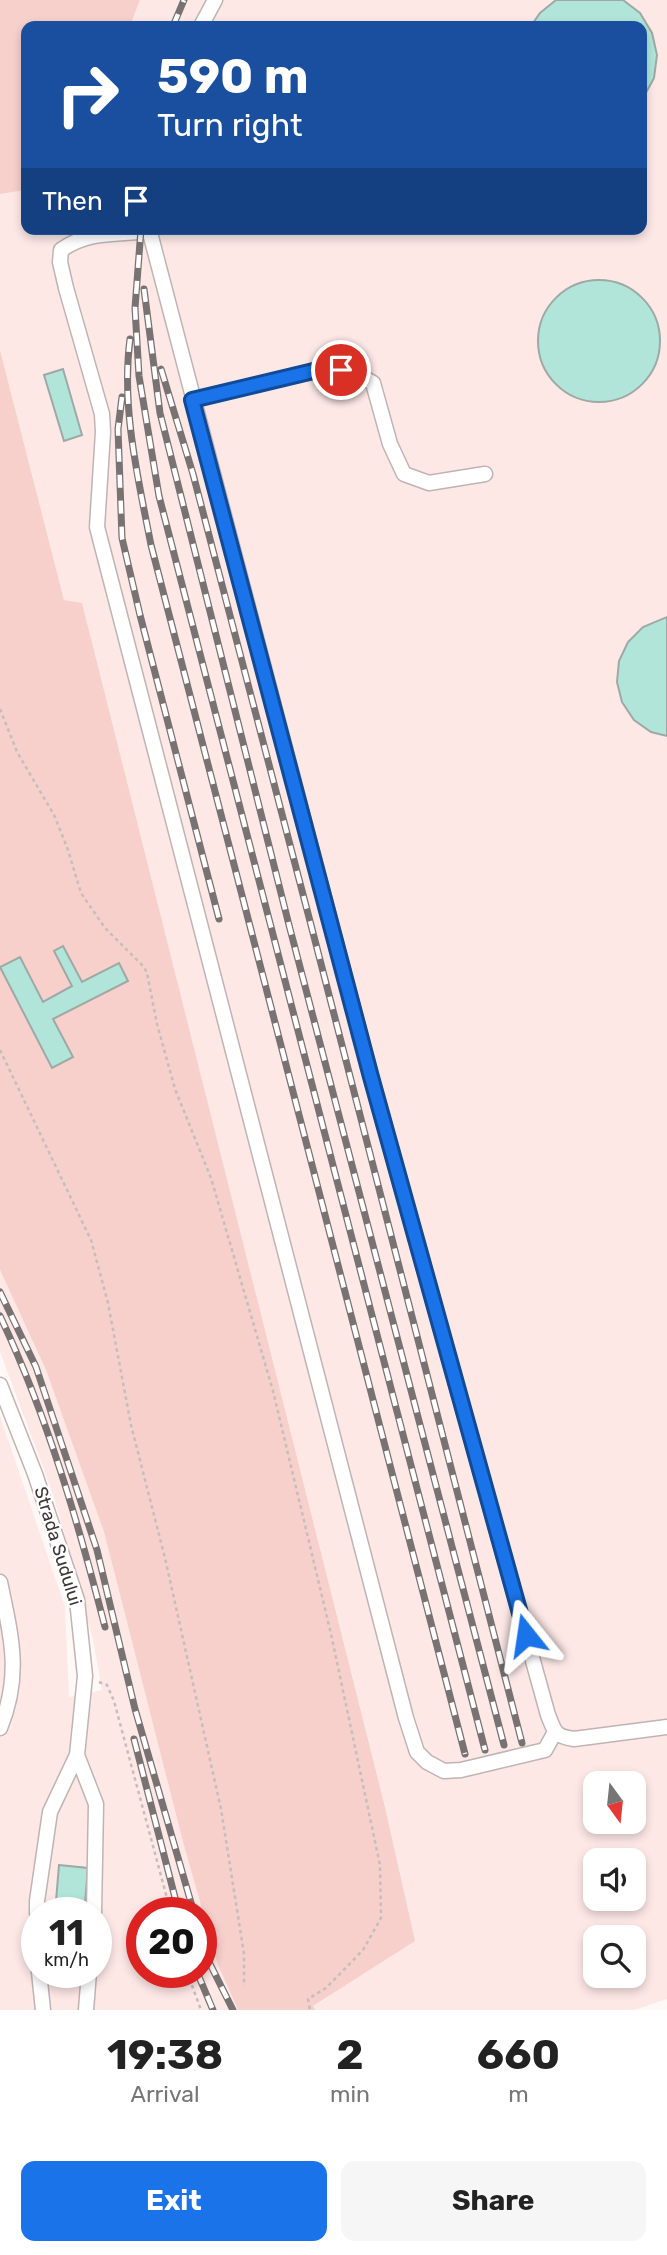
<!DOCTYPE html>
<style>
body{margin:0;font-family:Rubik,sans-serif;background:#f6f6f6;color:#222;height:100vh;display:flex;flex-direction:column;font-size:26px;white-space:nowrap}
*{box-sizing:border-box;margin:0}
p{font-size:23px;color:#767676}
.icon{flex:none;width:38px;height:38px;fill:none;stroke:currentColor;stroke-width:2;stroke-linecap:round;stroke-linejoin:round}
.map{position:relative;height:2010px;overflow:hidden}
.details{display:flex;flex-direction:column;background:#fff;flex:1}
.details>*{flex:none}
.guide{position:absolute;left:21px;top:21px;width:626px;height:214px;border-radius:14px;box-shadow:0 4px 10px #0003;background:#1a4fa0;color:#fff;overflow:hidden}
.needle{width:46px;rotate:165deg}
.controls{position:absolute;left:583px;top:1771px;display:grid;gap:14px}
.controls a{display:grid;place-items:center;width:63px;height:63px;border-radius:14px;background:#fff;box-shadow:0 4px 10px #0003;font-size:35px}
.speed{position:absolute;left:21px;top:1897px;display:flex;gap:14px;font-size:35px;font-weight:700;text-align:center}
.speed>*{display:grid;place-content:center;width:91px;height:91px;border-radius:50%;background:#fff;box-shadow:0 4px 10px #0003;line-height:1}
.speed small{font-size:18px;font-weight:400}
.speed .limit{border:10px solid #d22;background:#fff;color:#111}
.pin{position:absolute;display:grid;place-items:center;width:60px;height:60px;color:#fff;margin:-30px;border:4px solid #fff;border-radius:50%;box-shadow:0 2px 7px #0007}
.me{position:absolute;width:77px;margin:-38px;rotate:345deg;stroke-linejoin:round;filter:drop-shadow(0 0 5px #0008)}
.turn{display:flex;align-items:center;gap:24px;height:147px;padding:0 21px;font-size:32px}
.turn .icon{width:91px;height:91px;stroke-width:2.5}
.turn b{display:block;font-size:49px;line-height:60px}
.then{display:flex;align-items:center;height:66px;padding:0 21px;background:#0003;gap:14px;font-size:26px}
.eta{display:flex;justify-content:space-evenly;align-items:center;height:119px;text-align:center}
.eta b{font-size:42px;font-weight:700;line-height:49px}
.action{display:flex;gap:14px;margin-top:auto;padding:14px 21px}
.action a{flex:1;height:80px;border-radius:14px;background:#1a73e8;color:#fff;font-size:28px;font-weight:700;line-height:80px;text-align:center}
.action a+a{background:#f6f6f6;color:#222}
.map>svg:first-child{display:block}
.built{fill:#fde8e6;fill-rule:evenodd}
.green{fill:#f7cfcb}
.building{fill:#b1e5d9;stroke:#9ea9a6;stroke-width:2}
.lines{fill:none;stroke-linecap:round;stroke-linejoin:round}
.minor-casing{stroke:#bfb4b3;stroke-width:17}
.path{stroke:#c4bebd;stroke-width:2.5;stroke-dasharray:3.5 3.5;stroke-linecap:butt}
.minor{stroke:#fff;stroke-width:14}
.rail-casing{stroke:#787372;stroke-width:7}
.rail{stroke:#fff;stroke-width:4.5;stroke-dasharray:13;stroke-linecap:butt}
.route-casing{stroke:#114b97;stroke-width:18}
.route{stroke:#1a73e8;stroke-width:12}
.labels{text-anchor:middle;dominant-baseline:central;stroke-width:5;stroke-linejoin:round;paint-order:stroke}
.street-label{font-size:18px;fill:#3b3736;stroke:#fff}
</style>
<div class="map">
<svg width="667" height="2010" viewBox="0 0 667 2010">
<rect width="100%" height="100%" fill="#fff8f7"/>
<path class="built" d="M140 0H667V1999L634 2010H315L312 2007 414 1941 384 1803 82 604 64 600 0 350V194L26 190V229H642V26H130ZM595 1783H634V1822H595ZM595 1860H634V1899H595ZM595 1937H634V1976H595Z
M0 1270 46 1370 104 1532 183 1842 218 1965 238 2010H0V1416L65 1607 69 1697 102 1690 93 1640 53 1494 0 1352ZM37 1913H96V1972H37ZM142 1913H201V1972H142Z"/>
<path class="green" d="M0 0H140L130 26H26V190L0 194Z
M0 350 64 600 82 603 384 1803 415 1941 313 2006 315 2010H238L218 1965 183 1842 104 1532 46 1370 0 1270Z"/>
<path class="building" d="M556 0H623L640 13 652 33 657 55 654 78 642 100V26H531L540 13Z
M538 341a61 61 0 1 1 122 0a61 61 0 1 1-122 0Z
M63 369 82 435 64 441 44 375Z
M667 617V736L651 732 634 720 622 702 617 682 619 661 628 642 643 627Z
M63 946 82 982 119 963 128 981 53 1019 73 1057 52 1068 0 967 20 957 43 1002 72 986 54 951Z
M59 1865 88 1868 84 1913H55Z"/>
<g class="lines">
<defs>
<path id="minor" d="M201 26 215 0
M149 229 371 1077 548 1715C555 1732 554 1736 574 1739L667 1727
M148 231C117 235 89 230 61 250L60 262 66 288 102 414 103 432 97 527 406 1718 417 1752 427 1762 444 1771 461 1770 545 1750 555 1732
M192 400 326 368 355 373 373 383 390 444 404 474 429 483 485 474
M0 1385 35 1474 77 1600 85 1676 77 1755 50 1812 37 1901V1913
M0 1582C11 1635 22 1675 0 1728
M77 1755 96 1804 94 1913
M39 1972 43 2010
M86 2010 89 1972"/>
</defs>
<use href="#minor" class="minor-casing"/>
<path class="path" d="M0 709 17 752 54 815 67 847 81 893 105 928 144 967 147 973 157 1024 175 1089 211 1178 273 1391 331 1634 380 1865 381 1918 363 1950 326 1988 308 1999 310 2010
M0 1050 91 1240 108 1303 131 1425 165 1558 221 1809 244 1954V1986
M99 1682 107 1685 114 1701 171 1913
M187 1972 201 2010"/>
<use href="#minor" class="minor"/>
<defs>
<path id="rail" d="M173 26 184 0
M141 229 135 308 139 376 159 496 485 1750
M144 289 160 413 289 925 504 1745
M130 339C121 407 138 478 151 545L465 1754
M161 369 193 474 311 925 522 1743
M122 397 118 429 122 538 140 615 219 919
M0 1292 36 1367 97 1550 135 1709 194 1913
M0 1316C47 1415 78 1522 105 1627
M134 1739 179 1913
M201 1939 207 1958 233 2010
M197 1972 213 2010"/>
</defs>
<use href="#rail" class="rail-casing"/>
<use href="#rail" class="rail"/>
</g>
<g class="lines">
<defs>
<path id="route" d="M341 370 326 368 192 400 371 1077 526 1635"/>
</defs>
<use href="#route" class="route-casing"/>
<use href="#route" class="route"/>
</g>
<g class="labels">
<g class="street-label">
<text transform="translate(58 1546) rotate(73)">Strada Sudului</text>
</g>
</g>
</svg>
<div class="controls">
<a><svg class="needle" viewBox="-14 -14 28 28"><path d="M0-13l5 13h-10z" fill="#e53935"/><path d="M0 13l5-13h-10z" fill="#767676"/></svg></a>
<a><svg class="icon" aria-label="sound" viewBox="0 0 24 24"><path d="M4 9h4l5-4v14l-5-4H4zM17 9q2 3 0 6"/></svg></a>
<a><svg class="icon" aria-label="search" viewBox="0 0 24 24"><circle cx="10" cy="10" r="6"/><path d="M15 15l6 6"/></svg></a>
</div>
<div class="speed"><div>11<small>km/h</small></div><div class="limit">20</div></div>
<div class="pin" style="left:341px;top:370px;background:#d93025"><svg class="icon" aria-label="arrive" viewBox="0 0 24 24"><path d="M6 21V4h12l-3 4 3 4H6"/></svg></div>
<svg class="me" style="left:526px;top:1635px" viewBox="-20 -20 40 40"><path d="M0-17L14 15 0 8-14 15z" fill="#1a73e8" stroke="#fff" stroke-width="4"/></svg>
<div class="guide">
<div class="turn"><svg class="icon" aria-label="right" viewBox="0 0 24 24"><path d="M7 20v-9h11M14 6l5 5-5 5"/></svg><div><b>590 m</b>Turn right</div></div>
<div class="then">Then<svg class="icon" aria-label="arrive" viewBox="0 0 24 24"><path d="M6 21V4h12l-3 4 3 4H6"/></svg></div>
</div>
</div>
<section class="details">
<div class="eta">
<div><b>19:38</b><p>Arrival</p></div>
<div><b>2</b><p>min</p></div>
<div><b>660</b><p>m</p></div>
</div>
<div class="action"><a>Exit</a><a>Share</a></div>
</section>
